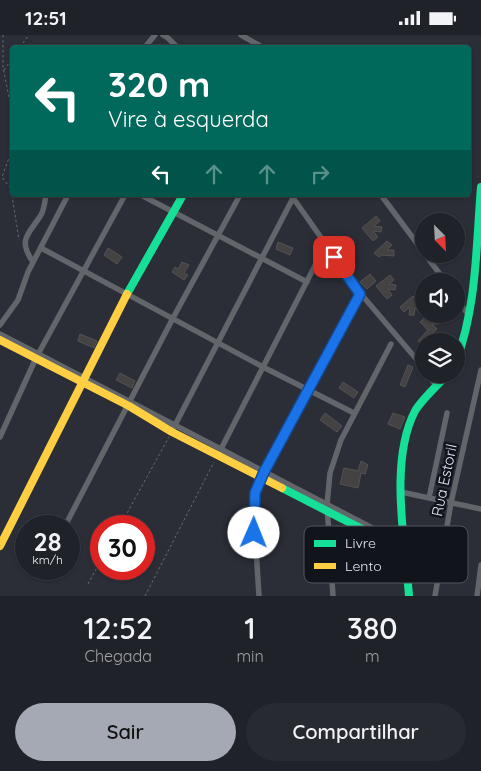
<!DOCTYPE html>
<html lang="pt">
<meta charset="utf-8">
<style>
body{margin:0;font-family:Quicksand,sans-serif;background:#282a31;color:#f1f3f6;height:100vh;display:flex;flex-direction:column;font-size:19px;white-space:nowrap}
*{box-sizing:border-box;margin:0}
p{font-size:16px;color:#a2a4a8}
.icon{flex:none;width:28px;height:28px;fill:none;stroke:currentColor;stroke-width:2;stroke-linecap:round;stroke-linejoin:round}
.map{position:relative;height:561px;overflow:hidden}
.side{display:flex;flex-direction:column;background:#202229;flex:1}
.side>*{flex:none}
.hud{position:absolute;left:10px;top:10px;width:461px;height:152px;border-radius:5px;box-shadow:0 1px 4px #0004,0 0 0 1px #3d3f46;background:#00695c;color:#fff;overflow:hidden}
.needle{width:32px;rotate:156deg}
.fabs{position:absolute;left:415px;top:178px;display:grid;gap:10px}
.fabs a{display:grid;place-items:center;width:50px;height:50px;border-radius:50%;background:#202229;box-shadow:0 1px 4px #0004,0 0 0 1px #3d3f46;font-size:25px}
.speed{position:absolute;left:15px;top:480px;display:flex;gap:10px;font-size:25px;font-weight:700;text-align:center}
.speed>*{display:grid;place-content:center;width:65px;height:65px;border-radius:50%;background:#202229;box-shadow:0 1px 4px #0004,0 0 0 1px #3d3f46;line-height:1}
.speed small{font-size:12px;font-weight:400}
.speed .limit{border:8px solid #d22;background:#fff;color:#111}
.pin{position:absolute;display:grid;place-items:center;width:42px;height:42px;color:#fff;margin:-21px;border-radius:10px;box-shadow:0 2px 8px #0006}
.me{position:absolute;width:55px;margin:-28px;rotate:1deg;stroke-linejoin:round;filter:drop-shadow(0 0 4px #0008)}
.turn{display:flex;align-items:center;gap:18px;height:105px;padding:0 15px;font-size:22px}
.turn .icon{width:65px;height:65px;stroke-width:2.5}
.turn b{display:block;font-size:35px;line-height:42px}
.lanes{display:flex;align-items:center;height:48px;padding:0 15px;background:#0003;justify-content:center;gap:25px;direction:ltr}
.lanes .off{opacity:.35}
.eta{display:flex;justify-content:space-evenly;align-items:center;height:85px;text-align:center}
.eta b{font-size:30px;font-weight:600;line-height:35px}
.action{display:flex;gap:10px;margin-top:auto;padding:10px 15px}
.action a{flex:1;height:58px;border-radius:30px;background:#a5a9b3;color:#111;font-size:20px;font-weight:600;line-height:58px;text-align:center}
.action a+a{background:#282a31;color:#f1f3f6}
.status{display:flex;justify-content:space-between;align-items:center;height:35px;padding:0 25px;background:#202229;direction:ltr}
.status svg{height:14px;fill:currentColor}
.map>svg:first-child{display:block}
.building{fill:#444243;stroke:#535254}
.lines{fill:none;stroke-linecap:round;stroke-linejoin:round}
.path{stroke:#696b71;stroke-width:1;stroke-dasharray:2.5 2.5;stroke-linecap:butt}
.street{stroke:#626569;stroke-width:5.5}
.fast{stroke:#16e098;stroke-width:8}
.slow{stroke:#ffcf43;stroke-width:8}
.route-casing{stroke:#114b97;stroke-width:12}
.route{stroke:#1a73e8;stroke-width:9}
.labels{text-anchor:middle;dominant-baseline:central;stroke-width:5;stroke-linejoin:round;paint-order:stroke}
.street-label{font-size:15px;fill:#e7ebf6;stroke:#12141c}
.key{fill:#12141c;stroke:#52545d;stroke-width:1}
.key-label{font-size:14px;fill:#e7ebf6}
</style>
<div class="status"><b>12:51</b><svg viewBox="0 0 49 12"><path d="M0 12V9h3v3zM5 12V6h3v6zM10 12V3h3v9zM15 12V0h3v12zM26 1h20v11H26zM47 4h2v5h-2z"/></svg></div>
<div class="map">
<svg width="481" height="561" viewBox="0 0 481 561">
<rect width="100%" height="100%" fill="#2b2e37"/>
<path class="building" d="M376 181 380 186 374 191 382 192 381 197 373 196 378 202 373 206 362 193Z
M387 206 392 210 387 215H394V221L382 220 379 222 374 218Z
M278 207 293 213 290 220 276 214Z
M108 213 122 222 117 229 104 220Z
M182 227 189 230 184 238 188 240 184 245 172 237 175 232 178 234Z
M370 239 376 246 367 254 360 247Z
M390 240 394 245 389 249 396 250 395 255 388 254 392 260 387 264 376 251Z
M413 261 424 273V283L415 273 414 280H409L410 272 404 277 400 272Z
M428 279H437L432 284H439V289H432L437 294 424 306V311L418 306 428 295 420 287Z
M80 299 97 306 94 313 78 306Z
M408 330 413 332 405 352 400 350Z
M120 338 135 346 132 353 116 345Z
M343 347 358 357 354 363 339 353Z
M325 378 342 391 337 397 320 385Z
M393 378 405 382 400 394 388 389Z
M361 426 368 430 365 439 361 438 358 453 340 449 344 433 358 436Z"/>
<g class="lines">
<path class="path" d="M3 0V32L12 78
M20 12 29 0
M4 35 12 24
M12 115 2 142 11 154 19 205
M120 491 169 402
M88 549 101 525
M145 561 214 427"/>
<path class="street" d="M163 0 168 3 177 12
M241 0 262 12
M145 12 155 0
M141 160 307 247
M291 160 361 259 424 333
M381 160 445 246
M41 213 263 332 354 378
M33 227C17 204 29 199 41 180 44 175 45 166 46 160
M456 262 469 281
M0 290 18 265 28 237 68 160
M0 299 405 510
M428 339 436 351
M173 394 293 163
M0 402 36 323 125 160
M220 416 326 209
M401 457 481 474
M429 463 447 378
M65 491 173 283 240 160
M259 561 254 481 255 458 264 437 361 259
M333 561 327 470 330 438 341 405 391 309
M435 561 451 468 481 335
M477 561 481 530"/>
<path class="fast" d="M127 259 183 160
M456 327C477 270 476 212 481 152
M282 453 405 516
M409 561C405 506 389 426 415 376 423 363 438 350 448 339"/>
<path class="slow" d="M0 305 129 371 172 397 282 453
M0 511 127 259"/>
</g>
<g class="lines">
<defs>
<path id="route" d="M254 498 255 458 264 437 360 259 334 222"/>
</defs>
<use href="#route" class="route-casing"/>
<use href="#route" class="route"/>
</g>
<g class="labels">
<g class="street-label">
<text transform="translate(444 445) rotate(-78)">Rua Estoril</text>
</g>
</g>
<rect x="304" y="491" width="164" height="57" rx="8" class="key"/>
<rect x="314" y="505" width="22" height="7" fill="#16e098"/>
<rect x="314" y="528" width="22" height="6" fill="#ffcf43"/>
<g class="key-label">
<text x="345" y="513">Livre</text>
<text x="345" y="536">Lento</text>
</g>
</svg>
<div class="fabs">
<a><svg class="needle" viewBox="-14 -14 28 28"><path d="M0-13l5 13h-10z" fill="#e53935"/><path d="M0 13l5-13h-10z" fill="#a2a4a8"/></svg></a>
<a><svg class="icon" aria-label="sound" viewBox="0 0 24 24"><path d="M4 9h4l5-4v14l-5-4H4zM17 9q2 3 0 6"/></svg></a>
<a><svg class="icon" aria-label="layers" viewBox="0 0 24 24"><path d="M12 4l9 5-9 5-9-5zM3 14l9 5 9-5"/></svg></a>
</div>
<div class="speed"><div>28<small>km/h</small></div><div class="limit">30</div></div>
<div class="pin" style="left:334px;top:222px;background:#d93025"><svg class="icon" aria-label="arrive" viewBox="0 0 24 24"><path d="M6 21V4h12l-3 4 3 4H6"/></svg></div>
<svg class="me" style="left:254px;top:498px" viewBox="-20 -20 40 40"><circle r="19" fill="#fff"/><path d="M0-13L10 11 0 6-10 11z" fill="#1a73e8"/></svg>
<div class="hud">
<div class="turn"><svg class="icon" aria-label="left" viewBox="0 0 24 24"><path d="M17 20v-9H6M10 6l-5 5 5 5"/></svg><div><b>320 m</b>Vire à esquerda</div></div>
<div class="lanes"><svg class="icon" aria-label="left" viewBox="0 0 24 24"><path d="M17 20v-9H6M10 6l-5 5 5 5"/></svg><svg class="icon off" aria-label="ahead" viewBox="0 0 24 24"><path d="M12 20V5M6 11l6-6 6 6"/></svg><svg class="icon off" aria-label="ahead" viewBox="0 0 24 24"><path d="M12 20V5M6 11l6-6 6 6"/></svg><svg class="icon off" aria-label="right" viewBox="0 0 24 24"><path d="M7 20v-9h11M14 6l5 5-5 5"/></svg></div>
</div>
</div>
<section class="side">
<div class="eta">
<div><b>12:52</b><p>Chegada</p></div>
<div><b>1</b><p>min</p></div>
<div><b>380</b><p>m</p></div>
</div>
<div class="action"><a>Sair</a><a>Compartilhar</a></div>
</section>
